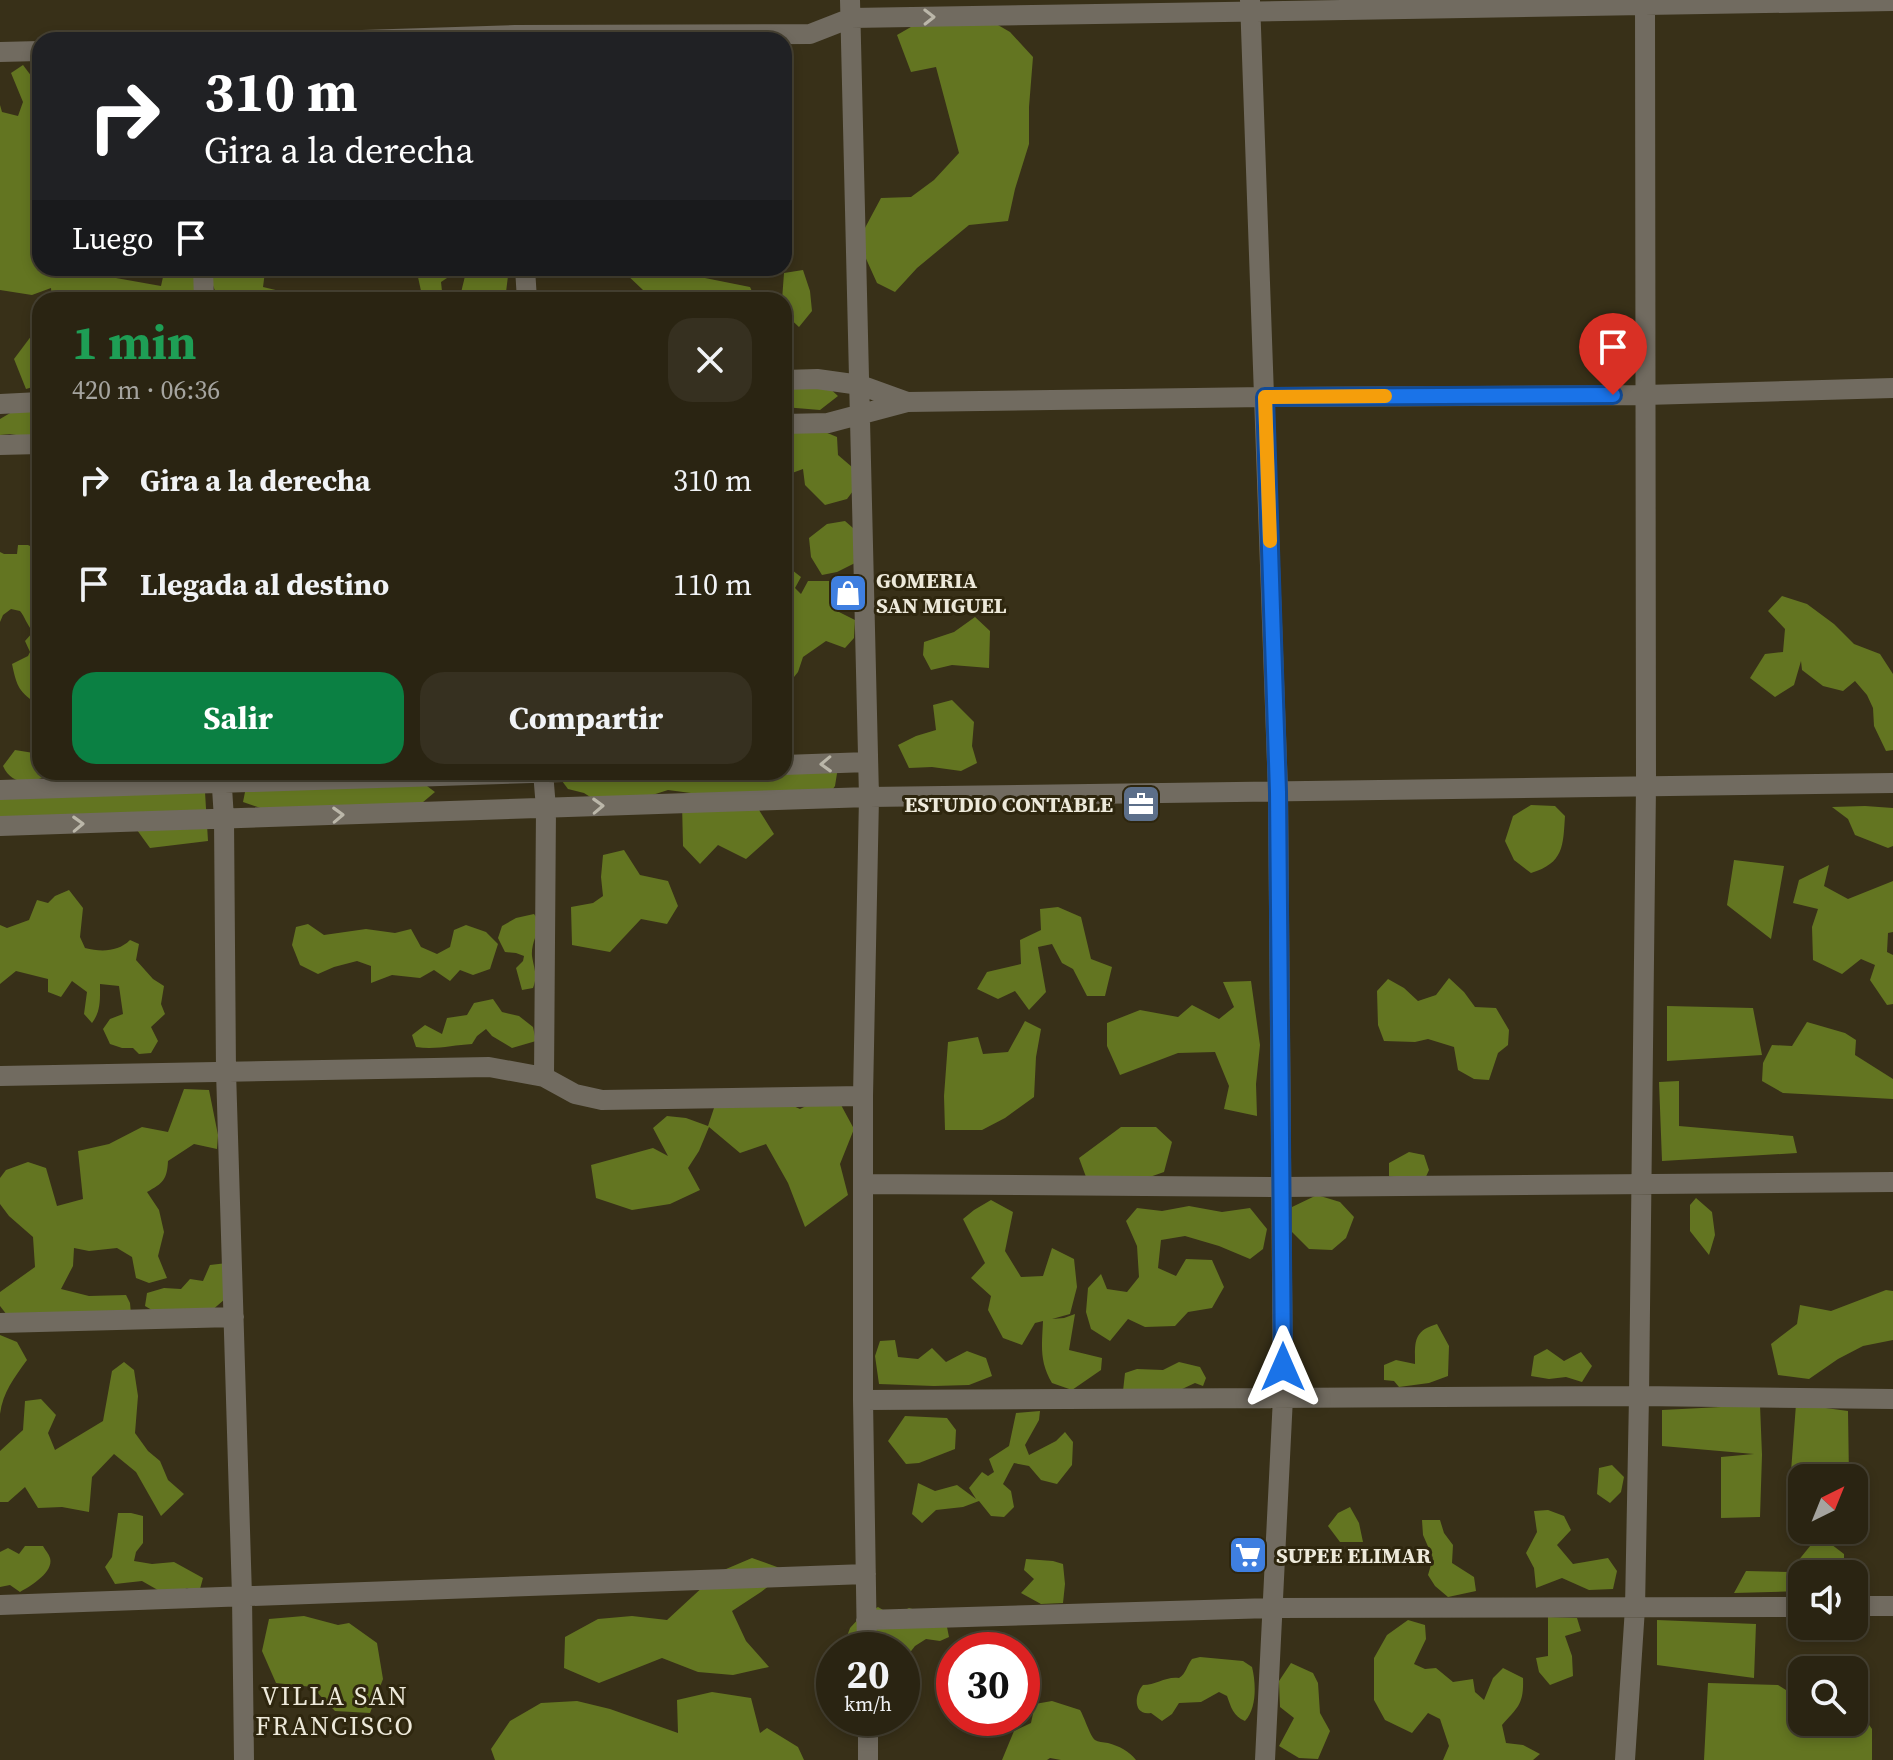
<!DOCTYPE html>
<html lang="es">
<meta charset="utf-8">
<style>
body{margin:0;font-family:"Source Serif 4",serif;background:#363020;color:#f1f3f6;height:100vh;display:flex;flex-direction:column;font-size:30px;white-space:nowrap}
*{box-sizing:border-box;margin:0}
p{font-size:26px;color:#a5a49f}
.icon{flex:none;width:44px;height:44px;fill:none;stroke:currentColor;stroke-width:2;stroke-linecap:round;stroke-linejoin:round}
.map{position:relative;flex:1;overflow:hidden}
.sheet{position:absolute;left:32px;top:292px;width:760px;height:488px;display:flex;flex-direction:column;background:#2a2412;border-radius:24px;box-shadow:0 4px 12px #0003,0 0 0 2px #464132}
.sheet>*{flex:none}
.top-card{position:absolute;left:32px;top:32px;width:760px;height:244px;border-radius:24px;box-shadow:0 4px 12px #0003,0 0 0 2px #464132;background:#202124;color:#fff;overflow:hidden}
.needle{width:52px;rotate:43deg}
.fabs{position:absolute;left:1788px;top:1464px;display:grid;gap:16px}
.fabs a{display:grid;place-items:center;width:80px;height:80px;border-radius:16px;background:#2a2412;box-shadow:0 4px 12px #0003,0 0 0 2px #464132;font-size:40px}
.speed{position:absolute;left:816px;top:1632px;display:flex;gap:16px;font-size:40px;font-weight:700;text-align:center}
.speed>*{display:grid;place-content:center;width:104px;height:104px;border-radius:50%;background:#2a2412;box-shadow:0 4px 12px #0003,0 0 0 2px #464132;line-height:1}
.speed small{font-size:20px;font-weight:400}
.speed .limit{border:12px solid #d22;background:#fff;color:#111}
.pin{position:absolute;display:grid;place-items:center;width:68px;height:68px;color:#fff;margin:-82px -34px;border-radius:50% 50% 50% 0;rotate:-45deg;box-shadow:0 0 8px #0007}
.pin .icon{rotate:45deg}
.me{position:absolute;width:88px;margin:-44px;rotate:0deg;stroke-linejoin:round;filter:drop-shadow(0 0 6px #0008)}
.turn{display:flex;align-items:center;gap:28px;height:168px;padding:0 40px;font-size:36px}
.turn .icon{width:104px;height:104px;stroke-width:2.5}
.turn b{display:block;font-size:56px;line-height:68px}
.then{display:flex;align-items:center;height:76px;padding:0 40px;background:#0003;gap:16px;font-size:30px}
.round{display:grid;place-items:center;flex:none;width:84px;height:84px;border-radius:24px;background:#363020}
.head{display:flex;align-items:center;justify-content:space-between;height:136px;padding:0 40px}
h1{font-size:48px;font-weight:700;line-height:60px;color:#1e9e55}
.action{display:flex;gap:16px;margin-top:auto;padding:16px 40px}
.action a{flex:1;height:92px;border-radius:24px;background:#0b8043;color:#fff;font-size:32px;font-weight:700;line-height:92px;text-align:center}
.action a+a{background:#363020;color:#f1f3f6}
ul{padding:0;list-style:none}
li{display:flex;align-items:center;gap:24px;height:104px;padding:0 40px}
li div{flex:1}
li b{display:block;font-size:30px}
li em{font-style:normal}
.map>svg:first-child{display:block}
.forest{fill:#637521}
.lines{fill:none;stroke-linecap:round;stroke-linejoin:round}
.minor{stroke:#716b60;stroke-width:20}
.oneway{stroke:#bbb7a9}
.route-casing{stroke:#114b97;stroke-width:20}
.route{stroke:#1a73e8;stroke-width:14}
.slow{stroke:#f59e0b;stroke-width:14}
.labels{text-anchor:middle;dominant-baseline:central;stroke-width:6;stroke-linejoin:round;paint-order:stroke}
.poi-label{font-size:22px;font-weight:bold;fill:#ede9da;stroke:#2e260e;text-anchor:start}
.quarter-label{font-size:26px;letter-spacing:2px;fill:#ede9da;stroke:#2e260e}
</style>
<div class="map">
<svg width="1893" height="1760" viewBox="0 0 1893 1760">
<rect width="100%" height="100%" fill="#383018"/>
<path class="forest" d="M979 14 1010 32 1033 57 1029 107V144L1015 189 1008 221 969 225 917 268 895 292 877 283 858 241 881 198 911 197 934 180 959 153 936 67 911 72 897 35 923 20Z
M23 65 38 85H40V268H118L116 278 161 286 165 268H196L197 300H52L51 288 32 295 0 290V105L2 112 18 116 23 102 11 73Z
M218 268H263L265 272 263 287 284 292 283 300 218 299 211 280Z
M416 268H462L441 282 443 300H423Z
M478 268H509L505 300H461C460 292 464 283 465 275L474 272Z
M624 268H695L700 277 750 287 756 300H674L643 290 624 272Z
M803 270 810 291 812 311 799 327 784 313V300H782L784 273Z
M40 333V385L26 389 14 359 32 335Z
M784 384 826 385 838 396 820 410 784 407Z
M40 405V439L10 434 0 435V419L22 406Z
M784 426 825 432 837 437 838 455 852 467 856 487 847 499 825 505 805 485 803 469 784 476Z
M845 521 861 535V560L837 572 822 575 811 557 809 538 827 524Z
M18 545H28L36 549H40L39 706C19 691 17 688 12 664L28 656 30 652 25 641 33 632C27 625 25 617 20 611L11 609 3 615 0 622V552L4 554H17Z
M784 568 792 570 801 577 795 588 801 594 808 581H829L839 591 837 611 855 620 854 638 845 648 826 641 803 657 798 672 786 687H784Z
M1782 596 1807 604 1834 624 1854 644 1880 654 1893 674V750L1886 751 1874 726 1873 708 1867 695 1855 681 1843 691 1823 686 1802 670 1801 661 1794 685 1775 697 1750 678 1765 654 1783 652 1785 629 1768 611Z
M975 617 990 631 989 668 952 665 931 670 923 655 924 642 954 632Z
M952 700 974 722 972 746 977 763 961 771 932 767 909 768 898 745 916 736 936 730 933 705Z
M15 750 40 754V772H89L84 778 73 774 63 778 48 775C31 784 12 786 3 766Z
M838 767 835 786 826 799 721 797 668 790 640 799 598 802 584 793 568 789 562 781 572 772H635L647 778 662 772H704L707 774 727 772H784Z
M423 783 435 792 416 808 266 810 243 802 245 792H252L262 785Z
M205 792 208 841 150 848 137 830 0 820V799Z
M682 803 759 810 774 834 746 859 718 845 700 864 683 846Z
M1531 805 1555 806 1565 816C1563 846 1564 863 1531 873L1514 860 1505 841 1513 816Z
M1865 806 1893 808V846L1888 848 1855 835 1848 819 1832 807Z
M624 850 640 875 668 881 678 906 667 924 641 919 610 952 572 945 571 907 593 903 603 896 601 877 603 855Z
M1734 860 1784 866 1771 939 1727 905Z
M1829 865 1824 886 1848 899 1893 881V932L1888 933 1887 952 1893 955V1004L1887 1005 1870 980 1875 965 1861 959 1842 974 1813 960 1812 927 1818 909 1793 903 1799 880Z
M69 890 83 908 80 937 85 948C101 952 118 952 130 940L139 944 136 960 153 979 164 986 161 1004 165 1014 151 1027 158 1041 151 1053 139 1054 133 1048H122L110 1044 103 1029 110 1019 123 1014 119 986 100 984C100 999 101 1011 92 1023L84 1014 87 992 72 981 61 997 48 992V979L16 971 0 984V925L7 928 29 920 37 900 48 903 55 896Z
M1058 907 1081 917 1091 959 1112 967 1105 996H1087L1073 969 1062 963 1052 944 1038 947 1046 992 1029 1010 1015 991 998 999 977 989 987 972 1021 964 1020 940 1041 930 1040 909Z
M534 914 541 924C537 933 531 945 532 956 534 969 538 975 533 988L522 990 516 968 523 961 524 956 516 953 505 952 498 938 502 926 516 918Z
M308 924 324 935 366 929 395 933 411 929 421 947 437 954 450 947 454 930 466 925 486 932 498 944 490 969 473 975 460 970 450 981 434 970 420 978 392 975 371 983V966L357 961 334 967 318 974 300 965 292 945 296 927Z
M1449 978 1464 992 1475 1007 1496 1008 1509 1030 1508 1045 1498 1053 1489 1080 1474 1079 1458 1070 1454 1047 1428 1039 1415 1042 1384 1041 1378 1025 1377 991 1388 979 1404 988 1418 1001 1436 995Z
M1251 981 1260 1045 1256 1084 1257 1116 1224 1109 1229 1086 1215 1052 1178 1053 1120 1075 1107 1046V1023L1140 1010 1178 1017 1192 1005 1219 1019 1234 1007 1223 982Z
M493 999 502 1012 519 1016 533 1027 536 1041 512 1048 492 1036 486 1029 477 1036 472 1044C453 1045 436 1050 416 1047L412 1035 425 1025 442 1034 447 1018 467 1015 474 1003Z
M1667 1006 1753 1008 1762 1055 1667 1061Z
M1025 1021 1041 1029 1036 1057 1034 1097 1005 1118 982 1130H945L944 1096 948 1042 978 1037 983 1054 1008 1052Z
M1807 1022 1845 1033 1856 1040 1855 1055 1893 1079V1099L1783 1093 1762 1081 1763 1063 1772 1045 1792 1046Z
M1679 1081V1126L1793 1136 1797 1153 1662 1161 1659 1082Z
M184 1089 209 1090 218 1135 217 1149 194 1144 168 1161C167 1180 163 1183 147 1192L159 1210 164 1232 158 1256 167 1278 149 1283 136 1278 132 1257 117 1248 89 1251 74 1248 73 1266 61 1289 89 1296 126 1295 130 1303 131 1314 7 1315 0 1306V1292L35 1267 33 1237 9 1216 0 1204V1178L6 1170 28 1162 46 1168 57 1206 83 1199 78 1151 109 1144 142 1127 168 1132Z
M834 1092 854 1129 840 1164 848 1195 805 1227 788 1183 766 1144 740 1153 709 1127 699 1151 688 1168 700 1190 670 1204 632 1210 596 1198 591 1165 653 1148 668 1156 653 1128 667 1116 686 1118 708 1126 718 1096 767 1094 800 1109Z
M1121 1127H1156L1172 1142 1164 1172 1127 1185H1089L1079 1158Z
M1409 1152 1424 1155 1429 1170 1424 1181 1389 1176V1163Z
M1317 1195 1340 1202 1354 1217 1346 1238 1332 1250 1309 1249 1292 1232V1207Z
M1696 1198 1712 1212 1715 1235 1709 1255 1690 1231V1205Z
M991 1200 1013 1212 1005 1251 1021 1277 1043 1276 1052 1248 1074 1259 1077 1287 1070 1314 1052 1319 1064 1318 1075 1314 1069 1350 1102 1358 1101 1370 1072 1390 1052 1383C1039 1361 1042 1345 1043 1321L1035 1323 1022 1345 1003 1338 988 1310 991 1296 971 1278 985 1263 963 1219 974 1210Z
M1189 1206 1222 1212 1250 1208 1267 1229 1263 1249 1250 1259 1219 1246 1185 1236 1161 1240 1158 1268 1176 1276 1186 1259 1212 1260 1224 1287 1212 1308 1188 1312 1175 1326 1145 1327 1128 1319 1110 1341 1091 1329 1086 1312 1088 1288 1101 1274 1107 1289 1127 1292 1139 1277 1137 1246 1126 1221 1137 1208 1162 1211Z
M227 1263 225 1299 203 1318 162 1316 145 1306 147 1293 164 1288 181 1289 190 1279 203 1281 210 1265Z
M1886 1290 1893 1291V1340L1863 1346 1838 1359 1809 1379 1778 1375 1771 1344 1797 1324 1800 1305 1831 1311Z
M1437 1324 1449 1346 1448 1376 1429 1383 1399 1387 1394 1381 1384 1380V1365L1396 1360 1415 1364C1415 1342 1413 1331 1437 1324Z
M0 1335 17 1342 27 1360C14 1378 3 1392 0 1414Z
M895 1340 898 1357 918 1359 932 1348 946 1362 967 1351 986 1358 992 1376 969 1385 934 1386 879 1384 875 1356 880 1341Z
M1547 1349 1564 1361 1581 1352 1592 1366 1582 1382 1566 1377 1549 1379 1531 1376 1534 1356Z
M124 1362 134 1370 138 1396 135 1433 148 1451 160 1461 168 1480 184 1494 161 1516 136 1472 114 1454 92 1477 89 1512 62 1507 38 1508 25 1487 8 1502H0V1451L23 1430 25 1401 41 1399 56 1415 48 1433 55 1450 103 1421 112 1371Z
M1179 1362 1200 1367 1206 1378 1203 1386 1195 1383 1180 1390 1123 1391 1125 1373 1137 1369 1163 1370Z
M1796 1404 1848 1411 1849 1478H1802V1485H1790Z
M1760 1405 1762 1455 1760 1517 1721 1518V1457L1754 1454 1662 1446V1410Z
M1040 1411 1039 1420 1025 1445 1029 1455 1056 1441 1065 1432 1073 1442 1072 1465 1057 1484 1041 1480 1029 1466 1014 1463 1003 1484 1011 1491 1014 1507 1004 1517 991 1516 979 1501 963 1507 936 1510 922 1523 912 1514 918 1483 935 1491 957 1485 976 1499 969 1488 982 1472 988 1476 994 1472 989 1459 1009 1446 1016 1413Z
M905 1416 947 1418 956 1430 955 1449 919 1463 906 1464 888 1441Z
M1612 1465 1624 1477 1621 1492 1610 1503 1597 1494 1599 1468Z
M1350 1507 1359 1523 1363 1542H1340L1328 1526 1338 1513Z
M1548 1510 1564 1516 1571 1530 1557 1545 1573 1564 1608 1558 1617 1571 1613 1589 1589 1590 1562 1578 1536 1588 1534 1568 1526 1553 1537 1532 1534 1511Z
M118 1513H131L143 1516V1543L136 1552 134 1561 152 1564 174 1562 203 1578 200 1589 195 1593 187 1588 170 1597 142 1581 115 1584 105 1567 112 1557Z
M1422 1520H1440L1444 1533 1453 1545 1452 1563 1474 1577 1476 1591 1448 1597 1435 1586 1428 1575 1433 1558 1423 1535Z
M1819 1535 1844 1554V1574H1802V1591L1734 1593 1746 1571 1789 1572Z
M25 1546H43C45 1550 49 1554 50 1558 54 1572 31 1586 20 1592L10 1585 0 1587V1552L8 1548 19 1554Z
M752 1558 788 1571 761 1592 732 1611 746 1641 769 1667 733 1675 698 1672 662 1658 599 1683 564 1668 565 1637 598 1619 632 1616 667 1620 719 1572Z
M1026 1559 1053 1561 1063 1564 1065 1584 1063 1603 1041 1604 1021 1593 1034 1579 1024 1570Z
M878 1607 893 1616 909 1608 926 1613 947 1627 949 1637 940 1641 926 1639 915 1646 908 1655 902 1654V1650H842L850 1628 861 1616Z
M304 1616 338 1625 349 1623 377 1643 383 1679 370 1713 335 1711 312 1687 276 1683 262 1651 269 1619Z
M1548 1617 1577 1618 1581 1631 1565 1636 1572 1656 1573 1676 1550 1685 1539 1672 1536 1658 1548 1656Z
M1408 1620 1425 1625 1426 1639 1414 1664 1425 1669 1436 1668 1453 1682 1473 1679 1475 1692 1484 1700 1493 1678 1503 1668 1523 1678C1524 1704 1518 1707 1502 1725L1506 1743 1523 1745 1540 1754 1533 1760H1443L1449 1746 1440 1719 1428 1713 1412 1733 1385 1720 1374 1700V1658L1387 1635Z
M1657 1620 1756 1624 1754 1678 1657 1665Z
M1200 1657 1243 1661 1252 1667C1256 1683 1257 1708 1245 1721 1233 1716 1231 1707 1227 1696L1219 1692 1201 1702 1179 1703 1172 1714 1162 1721 1151 1713C1133 1716 1134 1695 1143 1685 1156 1685 1166 1676 1179 1678 1186 1674 1187 1665 1192 1659Z
M1291 1663 1313 1673 1318 1683 1320 1713 1330 1731 1318 1759 1299 1758 1279 1746 1294 1718 1280 1707 1279 1681Z
M1708 1683 1778 1685 1802 1700V1722H1854V1710L1858 1709 1872 1729V1760H1704Z
M712 1692 751 1698 760 1733 767 1728 798 1747 804 1760H495L491 1749 510 1721 541 1703 577 1701 610 1709 678 1733 677 1700Z
M1052 1701 1080 1710C1084 1716 1090 1736 1095 1740 1098 1742 1103 1742 1108 1743 1119 1746 1129 1751 1136 1760H1061L1050 1758 1047 1760H1002L1014 1731 1031 1723 1035 1704Z"/>
<g class="lines">
<path class="minor" d="M850 0 869 797 863 1096V1400L867 1650
M1250 0 1278 792 1283 1397 1265 1760
M362 40 515 35 810 34 851 18 1893 1
M0 52 40 51
M203 268 204 300
M525 268 527 300
M784 380 817 379 860 385 907 402
M0 404 40 402
M784 424 828 423 907 402 1265 397 1645 395 1893 388
M0 445 40 444
M784 765 868 762
M221 772 224 819 226 1071 242 1596 244 1760
M543 772 546 808 544 1077
M0 790 563 772
M0 826 869 797 1893 783
M0 1076 489 1067 544 1077 575 1094 602 1100 863 1096
M864 1184 1281 1187 1893 1182
M0 1323 234 1317
M863 1400 1639 1396 1893 1399
M0 1605 866 1574
M1854 1606H1893
M866 1620 1272 1608 1802 1607
M868 1718V1760
M1625 1760 1635 1608 1639 1396 1646 786 1645 0"/>
</g>
<defs><path id="oneway-chevron" d="M-2-3.5L2.5 0L-2 3.5" fill="none" stroke-width="1.6" stroke-linecap="round" stroke-linejoin="round" transform="scale(2)"/></defs>
<g class="oneway">
<use href="#oneway-chevron" transform="translate(929 17) rotate(-1)"/>
<use href="#oneway-chevron" transform="translate(826 764) rotate(178)"/>
<use href="#oneway-chevron" transform="translate(598 806) rotate(-2)"/>
<use href="#oneway-chevron" transform="translate(338 815) rotate(-2)"/>
<use href="#oneway-chevron" transform="translate(78 824) rotate(-2)"/>
</g>
<g class="lines">
<defs>
<path id="route" d="M1283 1367 1278 792 1265 397 1613 395"/>
</defs>
<use href="#route" class="route-casing"/>
<use href="#route" class="route"/>
<path class="slow" d="M1270 541 1265 397 1385 396"/>
</g>
<defs>
<symbol id="shop-square" viewBox="-11 -11 22 22"><rect x="-9" y="-9" width="18" height="18" rx="4" fill="#3f7fe0" stroke="#2e260e"/><path d="M-5-2.5h2.3a2.7 3.5 0 0 1 5.4 0H5L5.5 6h-11ZM-1.5-2.5h3a1.5 2.3 0 0 0-3 0Z" fill="#fff"/></symbol>
<symbol id="office-square" viewBox="-11 -11 22 22"><rect x="-9" y="-9" width="18" height="18" rx="4" fill="#5c6f8a" stroke="#2e260e"/><path d="M-6-3h4V-5.5h4V-3h4V5H-6ZM-1-4.5V-3h2v-1.5ZM-6 0V1H6V0Z" fill="#fff"/></symbol>
<symbol id="supermarket-square" viewBox="-11 -11 22 22"><rect x="-9" y="-9" width="18" height="18" rx="4" fill="#3f7fe0" stroke="#2e260e"/><path d="M-6-5.5h2.5l.6 2H6L4.5 2H-2.5L-4.4-4H-6ZM-1.5 3.2a1.3 1.3 0 1 0 .1 0ZM3 3.2a1.3 1.3 0 1 0 .1 0Z" fill="#fff"/></symbol>
</defs>
<g fill-rule="evenodd">
<use href="#shop-square" x="826" y="571" width="44" height="44"/>
<use href="#office-square" x="1119" y="782" width="44" height="44"/>
<use href="#supermarket-square" x="1226" y="1533" width="44" height="44"/>
</g>
<g class="labels">
<g class="poi-label">
<text x="876" y="580">GOMERIA<tspan x="876" dy="25">SAN MIGUEL</tspan></text>
<text x="1113" y="804" text-anchor="end">ESTUDIO CONTABLE</text>
<text x="1276" y="1555">SUPEE ELIMAR</text>
</g>
<g class="quarter-label">
<text x="335" y="1696">VILLA SAN<tspan x="335" dy="30">FRANCISCO</tspan></text>
</g>
</g>
</svg>
<div class="fabs">
<a><svg class="needle" viewBox="-14 -14 28 28"><path d="M0-13l5 13h-10z" fill="#e53935"/><path d="M0 13l5-13h-10z" fill="#a5a49f"/></svg></a>
<a><svg class="icon" aria-label="sound" viewBox="0 0 24 24"><path d="M4 9h4l5-4v14l-5-4H4zM17 9q2 3 0 6"/></svg></a>
<a><svg class="icon" aria-label="search" viewBox="0 0 24 24"><circle cx="10" cy="10" r="6"/><path d="M15 15l6 6"/></svg></a>
</div>
<div class="speed"><div>20<small>km/h</small></div><div class="limit">30</div></div>
<div class="pin" style="left:1613px;top:395px;background:#d93025"><svg class="icon" aria-label="arrive" viewBox="0 0 24 24"><path d="M6 21V4h12l-3 4 3 4H6"/></svg></div>
<svg class="me" style="left:1283px;top:1367px" viewBox="-20 -20 40 40"><path d="M0-17L14 15 0 8-14 15z" fill="#1a73e8" stroke="#fff" stroke-width="4"/></svg>
<div class="top-card">
<div class="turn"><svg class="icon" aria-label="right" viewBox="0 0 24 24"><path d="M7 20v-9h11M14 6l5 5-5 5"/></svg><div><b>310 m</b>Gira a la derecha</div></div>
<div class="then">Luego<svg class="icon" aria-label="arrive" viewBox="0 0 24 24"><path d="M6 21V4h12l-3 4 3 4H6"/></svg></div>
</div>
<section class="sheet">
<div class="head"><div><h1>1 min</h1><p>420 m · 06:36</p></div><a class="round"><svg class="icon" aria-label="close" viewBox="0 0 24 24"><path d="M6 6l12 12M18 6L6 18"/></svg></a></div>
<ul>
<li><svg class="icon" aria-label="right" viewBox="0 0 24 24"><path d="M7 20v-9h11M14 6l5 5-5 5"/></svg><div><b>Gira a la derecha</b></div><em>310 m</em></li>
<li><svg class="icon" aria-label="arrive" viewBox="0 0 24 24"><path d="M6 21V4h12l-3 4 3 4H6"/></svg><div><b>Llegada al destino</b></div><em>110 m</em></li>
</ul>
<div class="action"><a>Salir</a><a>Compartir</a></div>
</section>
</div>
